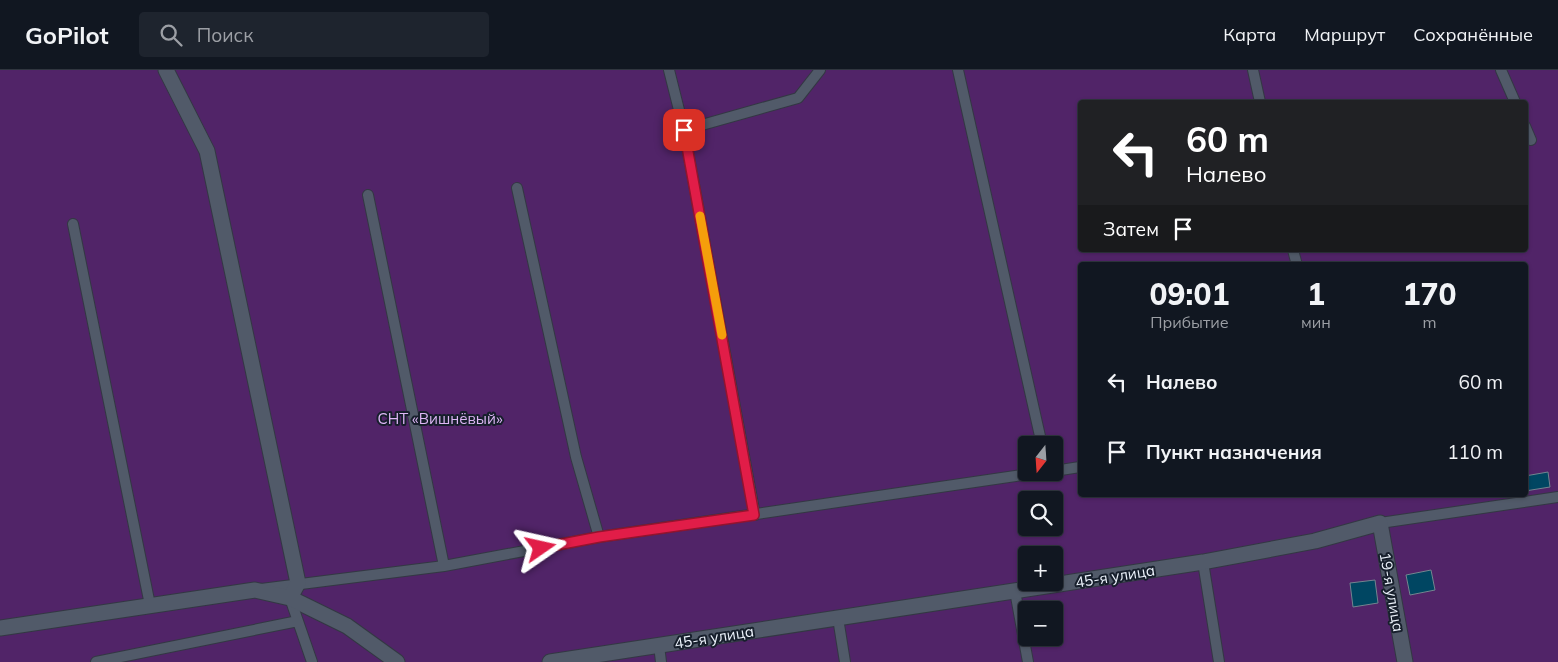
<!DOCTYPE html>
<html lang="ru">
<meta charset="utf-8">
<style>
body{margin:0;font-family:Mulish,sans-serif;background:#1e242e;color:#f1f3f6;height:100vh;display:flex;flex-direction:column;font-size:19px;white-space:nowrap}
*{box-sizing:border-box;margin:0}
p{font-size:16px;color:#9c9fa5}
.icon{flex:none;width:28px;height:28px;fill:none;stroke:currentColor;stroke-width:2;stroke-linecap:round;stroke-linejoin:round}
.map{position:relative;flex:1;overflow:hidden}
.panel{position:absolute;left:1078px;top:192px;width:450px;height:235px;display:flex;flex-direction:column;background:#111721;border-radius:5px;box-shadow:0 1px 4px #0004,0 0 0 1px #30363f}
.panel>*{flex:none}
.top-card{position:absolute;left:1078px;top:30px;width:450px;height:152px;border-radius:5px;box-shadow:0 1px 4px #0004,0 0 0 1px #30363f;background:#202124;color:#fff;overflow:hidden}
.needle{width:32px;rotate:197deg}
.controls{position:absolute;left:1018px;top:366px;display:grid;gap:10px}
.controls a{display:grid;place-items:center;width:45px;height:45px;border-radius:5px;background:#111721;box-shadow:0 1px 4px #0004,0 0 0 1px #30363f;font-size:25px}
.pin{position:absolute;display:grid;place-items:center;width:42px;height:42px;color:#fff;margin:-21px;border-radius:10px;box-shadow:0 2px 8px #0006}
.me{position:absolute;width:55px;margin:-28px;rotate:79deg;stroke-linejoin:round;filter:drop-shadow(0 0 4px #0008)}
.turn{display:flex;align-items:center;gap:18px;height:105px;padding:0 25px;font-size:22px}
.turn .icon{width:65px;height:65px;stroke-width:2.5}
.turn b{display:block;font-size:35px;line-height:42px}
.then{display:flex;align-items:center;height:48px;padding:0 25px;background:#0003;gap:10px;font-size:19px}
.eta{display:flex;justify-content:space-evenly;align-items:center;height:85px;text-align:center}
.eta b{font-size:30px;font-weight:800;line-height:35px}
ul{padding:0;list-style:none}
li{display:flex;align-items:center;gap:15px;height:70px;padding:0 25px}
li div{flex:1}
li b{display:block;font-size:19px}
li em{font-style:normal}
header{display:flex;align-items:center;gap:30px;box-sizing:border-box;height:70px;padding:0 25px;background:#111721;border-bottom:1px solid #30363f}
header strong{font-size:24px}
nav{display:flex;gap:28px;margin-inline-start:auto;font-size:18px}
.search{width:350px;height:45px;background:#1e242e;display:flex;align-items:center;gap:12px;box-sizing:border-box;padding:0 18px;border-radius:5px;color:#9c9fa5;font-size:19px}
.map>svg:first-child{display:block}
.green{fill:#512468;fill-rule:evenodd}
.building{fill:#004662;stroke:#72858f}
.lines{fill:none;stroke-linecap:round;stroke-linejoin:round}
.lane-casing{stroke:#333843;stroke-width:12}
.street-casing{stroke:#333843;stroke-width:17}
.lane{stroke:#515a69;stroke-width:10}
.street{stroke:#515a69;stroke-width:15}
.route-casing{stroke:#92132f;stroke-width:12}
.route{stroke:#e11d48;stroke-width:9}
.slow{stroke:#f59e0b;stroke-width:9}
.labels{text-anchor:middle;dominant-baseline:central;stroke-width:4;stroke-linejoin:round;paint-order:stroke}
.park-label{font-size:15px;fill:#deb7f6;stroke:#171f2c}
.street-label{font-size:15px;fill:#eef4fd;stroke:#171f2c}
</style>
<header>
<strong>GoPilot</strong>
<div class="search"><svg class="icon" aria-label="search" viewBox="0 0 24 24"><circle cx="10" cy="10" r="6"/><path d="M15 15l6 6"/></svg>Поиск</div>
<nav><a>Карта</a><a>Маршрут</a><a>Сохранённые</a></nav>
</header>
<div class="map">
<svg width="1558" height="592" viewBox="0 0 1558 592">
<rect width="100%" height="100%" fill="#171f2c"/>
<path class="green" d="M0 0H1558V592H0ZM1080 32H1525V180H1080ZM1080 195H1525V425H1080ZM1026 375H1054V402H1026ZM1026 430H1054V458H1026ZM1026 485H1054V512H1026ZM1026 540H1054V568H1026Z"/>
<path class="building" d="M1548 402 1550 417 1525 421V406Z
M1431 500 1435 520 1410 525 1406 505Z
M1375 510 1378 533 1353 537 1350 513Z"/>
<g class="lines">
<defs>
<path id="lane" d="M669 0 684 60 798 28 820 0
M958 0 1042 375
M1253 0 1260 32
M1501 0 1515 32
M1525 56 1531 70
M684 60 755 445
M517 118 576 387 599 467
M368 125 444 496
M73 154 150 535
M1293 180 1297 195
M1054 401 1080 397
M1380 453 1558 427
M1203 492 1219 592
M261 519 444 496 599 467 1043 402
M1015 521 1028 592
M290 528 312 592
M838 548 845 592
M659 575 661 592
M96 592 298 551"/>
<path id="street" d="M166 0 207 81 298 513 290 528
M0 558 255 520 290 528 347 556 397 592
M550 592 1203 492 1315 471 1380 453 1405 592"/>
</defs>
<use href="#lane" class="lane-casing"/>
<use href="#street" class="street-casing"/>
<use href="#lane" class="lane"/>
<use href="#street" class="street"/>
</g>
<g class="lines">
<defs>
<path id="route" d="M541 478 599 467 754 445 684 60"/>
</defs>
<use href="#route" class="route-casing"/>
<use href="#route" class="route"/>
<path class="slow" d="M700 146 722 265"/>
</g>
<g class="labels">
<g class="park-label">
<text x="440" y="348">СНТ «Вишнёвый»</text>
</g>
<g class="street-label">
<text transform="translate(1115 506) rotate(-9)">45-я улица</text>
<text transform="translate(1392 522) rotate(80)">19-я улица</text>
<text transform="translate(714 567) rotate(-9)">45-я улица</text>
</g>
</g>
</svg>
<div class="controls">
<a><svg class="needle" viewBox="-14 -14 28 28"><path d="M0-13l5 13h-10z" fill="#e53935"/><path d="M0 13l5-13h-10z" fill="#9c9fa5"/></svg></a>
<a><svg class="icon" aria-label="search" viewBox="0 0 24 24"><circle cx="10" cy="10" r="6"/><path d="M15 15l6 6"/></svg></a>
<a>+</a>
<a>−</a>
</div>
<div class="pin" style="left:684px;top:60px;background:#d93025"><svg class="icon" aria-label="arrive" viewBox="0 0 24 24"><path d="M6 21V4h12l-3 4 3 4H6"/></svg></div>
<svg class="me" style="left:541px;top:478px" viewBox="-20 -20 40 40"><path d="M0-17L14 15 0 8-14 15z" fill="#e11d48" stroke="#fff" stroke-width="4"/></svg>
<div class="top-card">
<div class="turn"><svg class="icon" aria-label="left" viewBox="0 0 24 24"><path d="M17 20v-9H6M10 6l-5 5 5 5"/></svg><div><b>60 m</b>Налево</div></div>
<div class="then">Затем<svg class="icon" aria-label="arrive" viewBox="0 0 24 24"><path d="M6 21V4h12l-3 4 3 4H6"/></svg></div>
</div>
<section class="panel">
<div class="eta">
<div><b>09:01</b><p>Прибытие</p></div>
<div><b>1</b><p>мин</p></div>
<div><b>170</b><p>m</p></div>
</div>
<ul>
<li><svg class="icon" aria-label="left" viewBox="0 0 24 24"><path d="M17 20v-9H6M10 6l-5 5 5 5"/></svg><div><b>Налево</b></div><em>60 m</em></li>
<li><svg class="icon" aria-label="arrive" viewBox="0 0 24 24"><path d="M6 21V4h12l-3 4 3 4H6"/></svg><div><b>Пункт назначения</b></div><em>110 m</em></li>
</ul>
</section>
</div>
